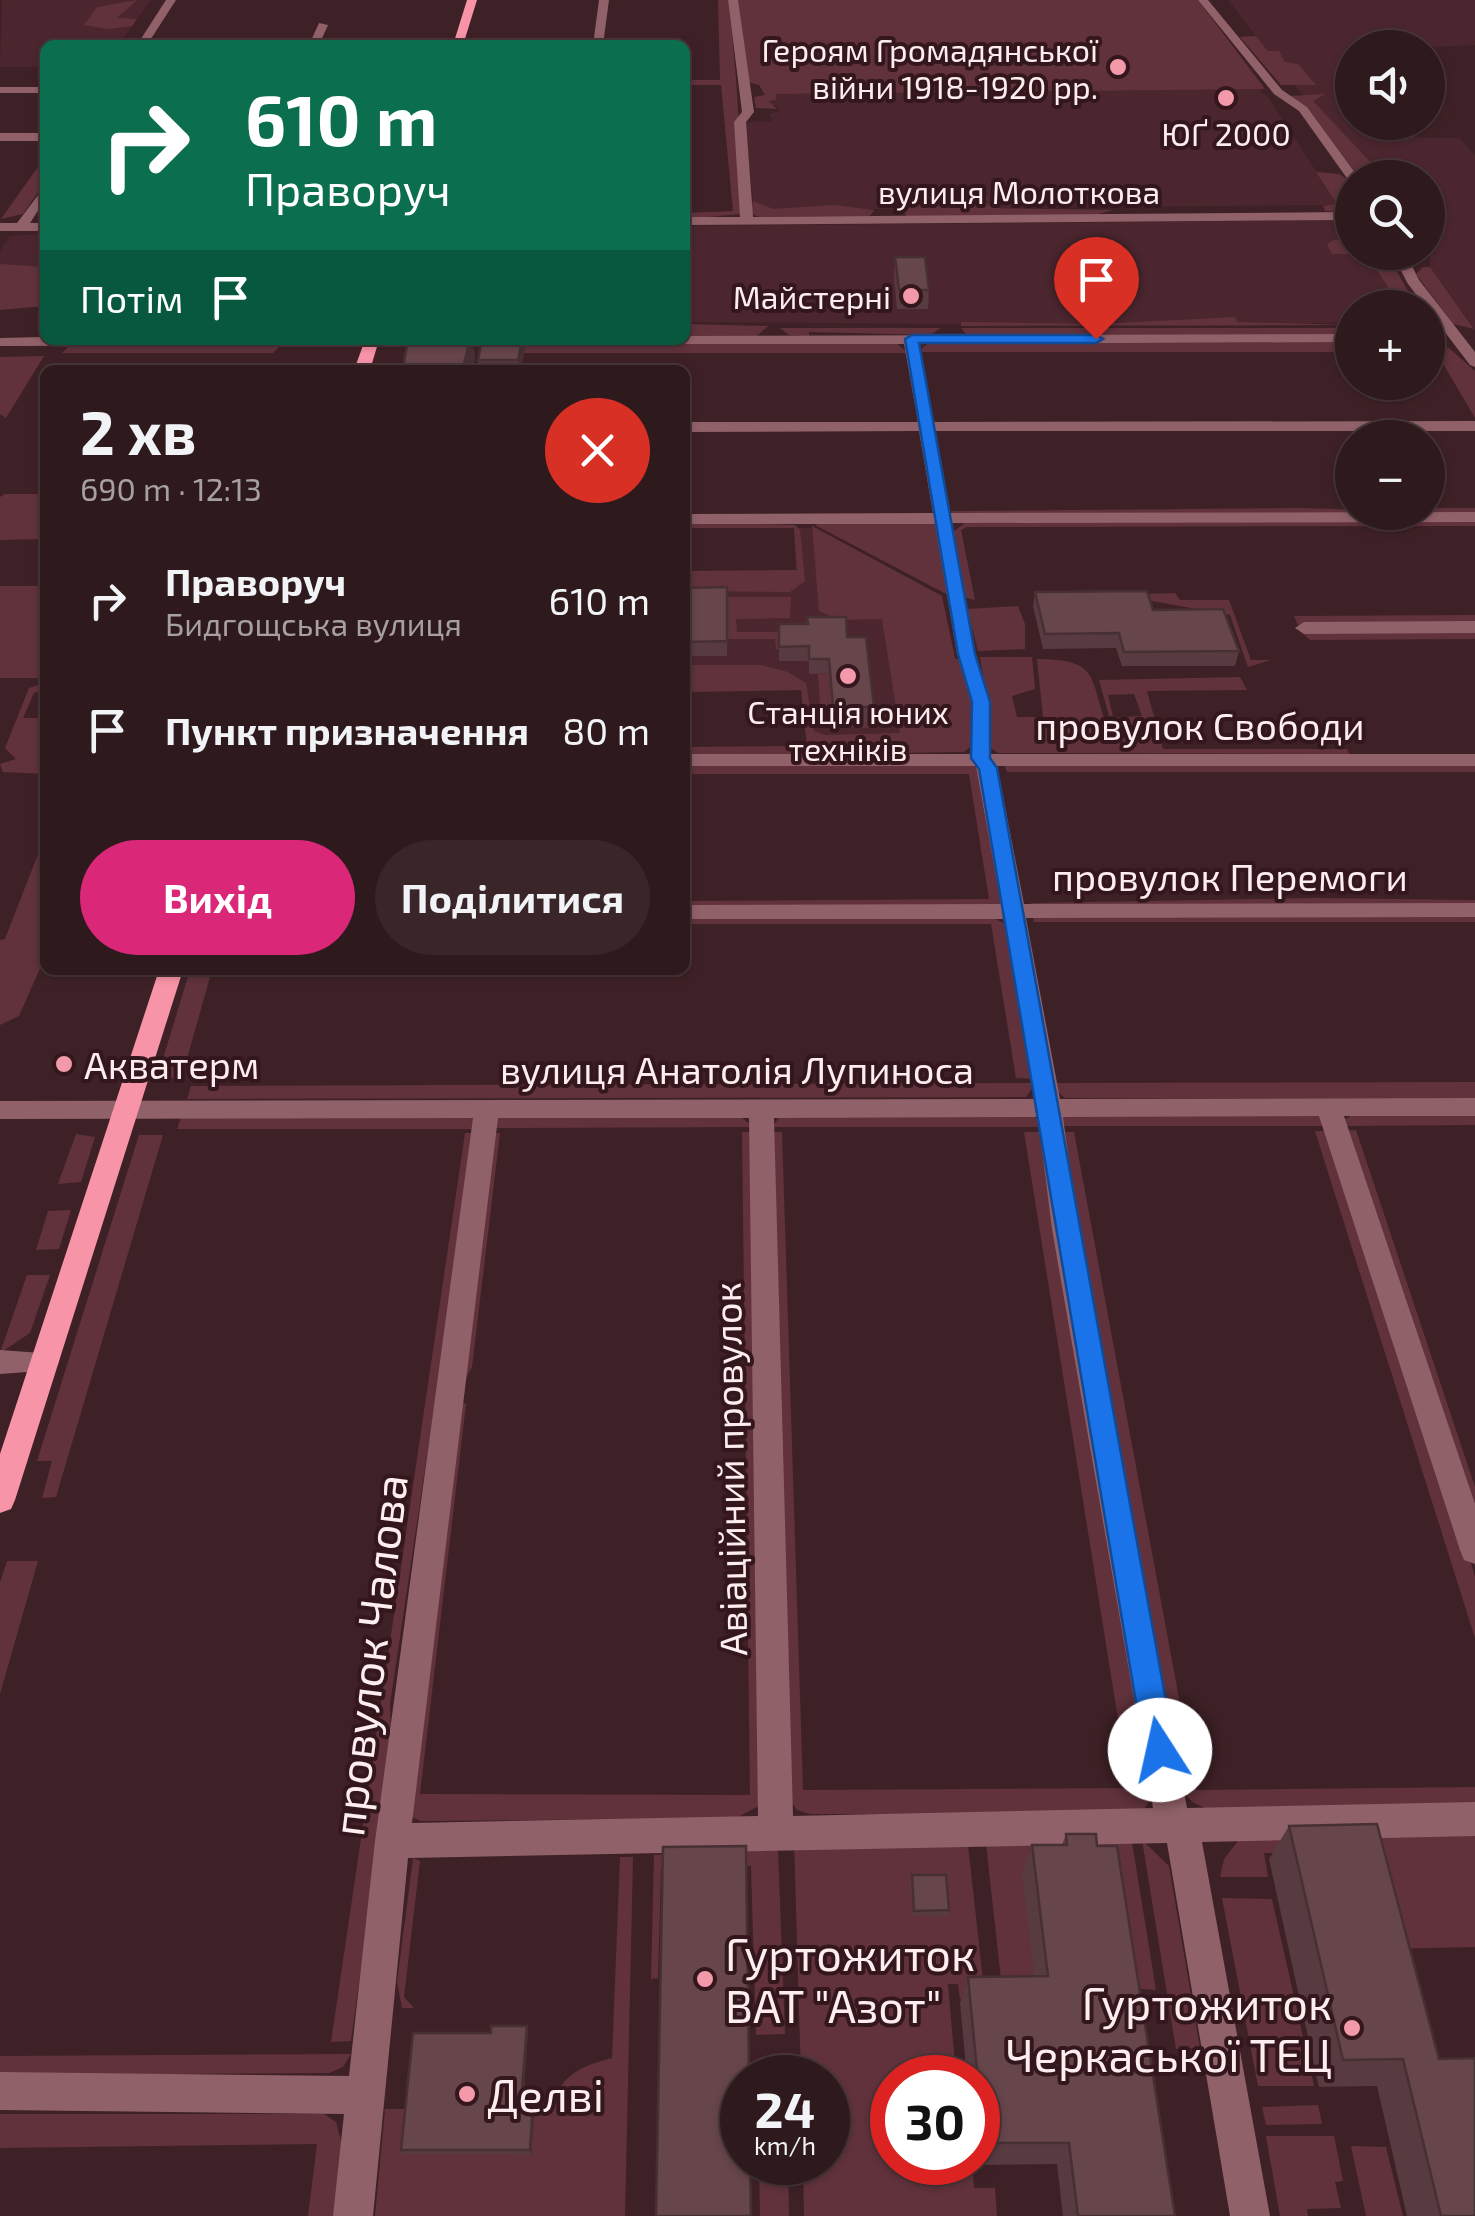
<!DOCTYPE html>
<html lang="uk">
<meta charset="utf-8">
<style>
body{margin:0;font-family:"Exo 2",sans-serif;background:#3a2629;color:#f1f3f6;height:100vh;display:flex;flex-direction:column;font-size:38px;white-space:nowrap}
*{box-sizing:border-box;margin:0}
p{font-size:32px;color:#a7a0a3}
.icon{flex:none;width:55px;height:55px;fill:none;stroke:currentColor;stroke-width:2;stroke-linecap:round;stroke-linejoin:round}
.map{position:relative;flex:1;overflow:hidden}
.panel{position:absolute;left:40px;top:365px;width:650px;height:610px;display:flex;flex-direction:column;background:#2e191c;border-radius:15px;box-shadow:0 2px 8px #0004,0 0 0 2px #49383b}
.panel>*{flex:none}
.hud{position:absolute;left:40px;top:40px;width:650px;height:305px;border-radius:15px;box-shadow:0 2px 8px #0004,0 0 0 2px #49383b;background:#0b6e4f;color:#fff;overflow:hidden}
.buttons{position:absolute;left:1335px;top:30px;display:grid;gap:20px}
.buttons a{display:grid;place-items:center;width:110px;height:110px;border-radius:50%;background:#2e191c;box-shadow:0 2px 8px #0004,0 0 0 2px #49383b;font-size:50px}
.speed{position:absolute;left:720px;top:2055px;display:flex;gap:20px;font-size:50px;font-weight:700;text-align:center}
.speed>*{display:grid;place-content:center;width:130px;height:130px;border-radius:50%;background:#2e191c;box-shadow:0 2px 8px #0004,0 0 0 2px #49383b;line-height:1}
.speed small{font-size:25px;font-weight:400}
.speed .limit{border:15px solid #d22;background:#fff;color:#111}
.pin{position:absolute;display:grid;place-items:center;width:85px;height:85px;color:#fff;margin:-102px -42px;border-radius:50% 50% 50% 0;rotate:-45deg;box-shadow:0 0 10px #0007}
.pin .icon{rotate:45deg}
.me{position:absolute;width:110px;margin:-55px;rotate:350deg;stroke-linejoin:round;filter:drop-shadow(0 0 8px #0008)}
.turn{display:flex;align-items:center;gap:35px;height:210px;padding:0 40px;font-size:45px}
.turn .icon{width:130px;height:130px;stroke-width:2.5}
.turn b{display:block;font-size:70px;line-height:85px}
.then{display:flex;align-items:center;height:95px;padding:0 40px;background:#0003;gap:20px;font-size:38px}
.round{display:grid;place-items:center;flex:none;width:105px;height:105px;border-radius:52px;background:#3a2629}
.headline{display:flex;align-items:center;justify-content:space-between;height:170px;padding:0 40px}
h1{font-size:60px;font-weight:700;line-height:75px}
.action{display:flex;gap:20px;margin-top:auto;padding:20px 40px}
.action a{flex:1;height:115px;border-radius:60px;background:#db2777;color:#fff;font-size:40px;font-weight:700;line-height:115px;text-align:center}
.action a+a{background:#3a2629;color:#f1f3f6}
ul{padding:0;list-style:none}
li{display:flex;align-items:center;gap:30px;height:130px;padding:0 40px}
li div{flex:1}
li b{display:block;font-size:38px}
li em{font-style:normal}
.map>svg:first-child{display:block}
.built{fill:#4b262e}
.green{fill:#61323c}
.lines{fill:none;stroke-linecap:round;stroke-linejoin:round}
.minor{fill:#916169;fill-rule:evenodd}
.major{fill:#f894a7;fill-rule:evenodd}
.wall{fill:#583b40}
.shaded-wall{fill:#473034}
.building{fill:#66454b;stroke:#473034;stroke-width:2.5}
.route{fill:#1a73e8;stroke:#114b97;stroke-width:2.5}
.poi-dot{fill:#f39aaa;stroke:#33171d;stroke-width:4}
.labels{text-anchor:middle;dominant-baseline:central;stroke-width:8;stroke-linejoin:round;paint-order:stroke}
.far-poi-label{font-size:32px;fill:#fdedef;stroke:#33171d;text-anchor:end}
.far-street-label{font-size:32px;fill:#fdedef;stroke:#33171d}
.street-label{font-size:38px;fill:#fdedef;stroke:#33171d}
.poi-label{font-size:38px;fill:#fdedef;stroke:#33171d;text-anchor:start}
.near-street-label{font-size:45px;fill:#fdedef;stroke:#33171d}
.near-poi-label{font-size:45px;fill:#fdedef;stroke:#33171d;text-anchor:start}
</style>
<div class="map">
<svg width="1475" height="2216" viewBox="0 0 1475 2216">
<rect width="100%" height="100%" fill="#3e2126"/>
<path class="built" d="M151 0 118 45H45V67H0L2 0Z
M1228 0H1475V45L1343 51 1352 61V122L1406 123 1419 138H1459L1475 155V329L1430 267V253H1426L1428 178 1367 177Z
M1262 87 1260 92 1267 96 1338 205 754 210 745 122 772 121 770 114 779 111 776 105H770L775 94Z
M1347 220 1352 229V252L1365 253 1401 307 1352 308V322L1239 326 685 322V226Z
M45 234V267L0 266V251L10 236Z
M794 528H815L939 607 962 747H807L801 690 685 692V571H796Z"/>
<path class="green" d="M137 0 117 18 137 19 132 26 107 29 84 25 97 7Z
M718 0H728C737 71 741 141 741 214L685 219V213L733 211 721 85H685V80H720Z
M737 0H1198L1265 89 776 94V100L769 101 777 109 756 108 754 97 765 95 759 85 748 82Z
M1256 36 1268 51H1279L1285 62 1298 64 1316 85H1281L1240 37Z
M1325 94 1313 101 1374 166 1359 167 1367 177H1359L1307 107 1289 96Z
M45 157V182L23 214 1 219Z
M1316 172 1339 174 1350 181 1352 213 1325 211 1323 206 1337 204Z
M988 197 985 202 993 208 1112 210 1096 215 906 216 902 208 905 202 950 198 952 207H970L965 198Z
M753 201 773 209 834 205 874 210 870 216 759 217 751 213Z
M1334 240H1352V252L1386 253 1417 306 1401 307 1366 254H1332L1327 244Z
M0 264 45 267V306L0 310Z
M1423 267H1430L1474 329 1453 324 1416 274Z
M1235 317 1237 322 1352 325 961 326V322L1099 324Z
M685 324 768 326 757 336H685Z
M780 328H941L930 335 809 332V336L789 335Z
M961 328H1352V335L979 336 967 335Z
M1352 342V352H922V348L929 343Z
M696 343H896L908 353H493L516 345Z
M1431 343 1449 348 1475 371V418Z
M281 345 273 353H62L69 346Z
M44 356 6 418 0 414V357Z
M5 494H45V539L0 540V497Z
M1302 508 1428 512V508H1475V515H953L951 511Z
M1475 520V526H1428L967 527 961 530 975 600 963 597 953 532 966 522Z
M685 522 795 525 800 530 805 581 790 592 685 591V571L797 570 794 528H685Z
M823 522 934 523 942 528 948 595 815 525Z
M812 526 942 596 955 658 962 662 975 705 970 747 964 752 685 756V747L807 746 801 690 685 692V665H761L788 672 806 683 814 731 825 735 900 733 882 619 839 620 819 611Z
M0 586H45V678H0Z
M1175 593 1180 600H1229L1251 660H1271L1248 667 1230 615 1118 595Z
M685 597H791L790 618 736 619 737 632H783V649H776L775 639H699Z
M1018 606 1025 624V649L978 651 967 609Z
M1475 615V624L1298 625 1294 616Z
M1300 631H1475V639L1310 640Z
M980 657H1032L1035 689 1012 696 1017 717H1043L1037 659C1094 660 1090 671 1104 718L1142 716 1134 694 1108 695 1113 716H1109L1099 680 1240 677 1247 690 1147 691 1163 749H1347L1349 754 998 753 987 745V704Z
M829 673 833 722 887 711V722L873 728 825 727 821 722 818 674Z
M45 683V690L34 693 23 718H45V774L3 772 0 764 16 759 5 748 29 688Z
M1003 763 1475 764V772H1007Z
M685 764 976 765 1006 901 1001 905 685 907V901L989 899 969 774H685Z
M45 836V957L19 1016 0 1025V940L5 939Z
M1314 898 1475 900V906L1032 908 1031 903Z
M1475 913V922H1034L1033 916Z
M988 915 1005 924 1035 1079 1016 1078 991 924H685V916Z
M190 970H212L181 1080 158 1075Z
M1475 1082V1098H1065L1048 1083Z
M1036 1083 1026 1097 187 1099 191 1086Z
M1475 1114V1125L1344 1126V1120L1352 1115Z
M497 1115 740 1116 753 1127 492 1128Z
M781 1115H1033L1044 1127H772Z
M1063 1115H1318L1328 1126H1060Z
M468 1116 475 1120V1129H177L181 1118Z
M1356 1130 1475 1487V1526L1344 1131Z
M1315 1131H1331L1475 1576V1638Z
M742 1132H753L759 1806 736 1818 421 1821 411 1817 490 1133H500L472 1367 462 1385V1402L466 1404 420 1794 750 1795Z
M769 1132H782L803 1790 1129 1788 1024 1132H1043L1152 1798 1140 1814H810L797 1810 786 1794Z
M1059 1132H1074L1196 1790 1475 1787V1810H1210L1194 1803 1179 1789Z
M465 1133H475L390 1704 391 1752 351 2041 331 2042Z
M76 1134 95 1137 81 1182 58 1184Z
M139 1135H163L56 1497 42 1498 52 1461H37Z
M71 1210 59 1249 36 1250 48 1211Z
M27 1275H50L30 1333 0 1353Z
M7 1561H38L0 1694V1583Z
M1475 1829V1947L1382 1949 1356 1852 1264 1853 1268 1877H1220L1224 1859 1246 1831Z
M985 1835 1131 1836 1156 1990 1001 1979Z
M967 1836 985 1998 960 1999 958 1984H948L956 2076 964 2077 892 2078V2162L972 2163 974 2188H995L997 2216H804L803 2163 828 2162V2078L801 2077 794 1839Z
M1142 1840 1169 1866 1200 2048 1176 2049Z
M778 1850 785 2034 756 2035 751 1866 661 1868 658 1978 651 1979 654 1855Z
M620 1857H633L625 2216H375L385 2109H408L531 2155 535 2107 551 2105C563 2074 581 2066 612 2058Z
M413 1858 420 1861 404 1997 414 2008H402L397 1982Z
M1222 1898 1272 1899 1314 2086H1258Z
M351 2054 343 2067 329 2073 0 2075V2056Z
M1318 2105 1322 2124 1266 2125 1262 2107Z
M0 2114H324L336 2122 343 2148 335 2216H308L317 2144 0 2148Z
M1266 2136H1334L1343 2181 1335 2182 1341 2208 1307 2209 1308 2216H1280Z
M1351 2146 1386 2147 1403 2216H1366Z
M759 2163H788L789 2216H760Z"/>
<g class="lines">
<path class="minor" d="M166 0H176L147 45H137Z
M599 0H609L603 45H593Z
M728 0H738L754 112 746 122 753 217 1352 212V220L685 225V217H740L734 122 742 112Z
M1198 0H1208L1282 90 1307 107 1359 178 1349 181 1299 111 1274 94Z
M319 23 328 25 319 45H309Z
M0 87H45V93H0Z
M0 133H45V141H0Z
M45 186V200L30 223H45V231H0V223H17Z
M1391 252H1405L1419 280 1475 352V367L1470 365 1408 284Z
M1352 334V342L919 344 933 422 1475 421V431H935L950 513 1475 512V522L952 523 975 654 991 702V754H1475V766H997L1024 904 1475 903V917L1026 918 1060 1099 1475 1098V1116H1344L1475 1504V1564L1464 1560 1460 1550 1319 1116 1063 1117 1078 1229 1187 1808 1475 1802V1836L1202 1842 1270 2216H1230L1167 1843 408 1858 373 2216H333L344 2114 0 2110V2072L349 2076 375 1841 473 1118 0 1119V1101L1035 1099 1004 919H685V905L1001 904 976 766H685V754H971V702L957 654 935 524H685V514L933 513 919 431 685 432V422H918L904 344H685L678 340H685V336ZM1038 1117 1052 1229 1153 1808 793 1816 774 1118ZM498 1118H749L758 1816 412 1823Z
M45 337V340H601L594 344 0 346V338Z
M1475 621V633L1304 634 1295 628 1304 622Z
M0 1350 55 1354 59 1362 55 1370 0 1374Z"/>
<path class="major" d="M467 0H477L463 45H453Z
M365 340H379L370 370H354Z
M159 970H183L15 1500 11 1509 0 1513V1454Z"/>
</g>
<path class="wall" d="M895 257 929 290 928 309H897L894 276Z
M408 340H473L475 358 472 370H404Z
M525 348 520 370H479L478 360Z
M727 587V656H685V588Z
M1035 592 1153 610 1239 651 1235 666H1122L1116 648 1043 649 1033 606Z
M807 617 847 637 874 707 873 722H832L829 673 809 674V661H779V624H806Z
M1289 1826 1439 2059 1475 2216H1407L1377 2086 1319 2087 1269 1859Z
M1066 1834 1097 1846 1175 2216H1063L1057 2164 975 2165V2162H978V2078H967L960 2003 968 1977 1034 1976 1022 1874 1032 1845H1062Z
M912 1875 949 1910 947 1916H913L910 1881Z
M527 2026 528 2031 523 2102 535 2107 531 2155 404 2154 401 2150 491 2033Z"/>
<path class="shaded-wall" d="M470 340H473L475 358 472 370H463Z
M522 340H524L525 348 519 370 518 360Z
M527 2026 528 2031 523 2107 521 2102Z
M533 2103 535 2107 531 2155 530 2150Z"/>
<path class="building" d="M895 257H925L929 290H899Z
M408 340H470L463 367H403Z
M482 340H522L518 360H478Z
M727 587V641L685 642V588Z
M1147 591 1153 610 1223 609 1239 651 1124 652 1119 633 1045 634 1035 592Z
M807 617H846L847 637H866L874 707H833L829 659H809V646L779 647V624H808Z
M1377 1824 1439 2059 1475 2058V2216H1441L1403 2059 1343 2060 1289 1826Z
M1066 1834H1096L1097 1846H1117L1175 2216H1078L1069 2143H984L968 1977 1048 1976 1032 1845H1067Z
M746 1846 749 2078H742V2162H750L751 2216H656L663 1847Z
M912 1875H946L949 1910 914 1911Z
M491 2026H527L521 2102 533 2103 530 2150H401L413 2033H491Z"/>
<path class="route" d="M912 335H1096L1103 339 1096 343H919L975 654 990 702V758L997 768C1059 1095 1114 1423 1175 1750L1170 1760 1160 1765 1149 1760 1144 1750C1087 1423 1036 1095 979 769L971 758 972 702 958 654 905 339Z"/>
<g class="poi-dot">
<circle cx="1118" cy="67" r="10"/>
<circle cx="1226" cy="98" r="10"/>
<circle cx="911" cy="296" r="10"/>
<circle cx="848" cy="676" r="10"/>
<circle cx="64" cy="1064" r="10"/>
<circle cx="705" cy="1979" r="10"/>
<circle cx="1352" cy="2028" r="10"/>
<circle cx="467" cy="2094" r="10"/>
</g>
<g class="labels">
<g class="far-poi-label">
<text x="1098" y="49">Героям Громадянської<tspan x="1098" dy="37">війни 1918-1920 рр.</tspan></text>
<text x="1226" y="133" text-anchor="middle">ЮҐ 2000</text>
<text x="891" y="296">Майстерні</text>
<text x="848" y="711" text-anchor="middle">Станція юних<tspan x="848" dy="37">техніків</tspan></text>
</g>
<g class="far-street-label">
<text x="1019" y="191">вулиця Молоткова</text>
</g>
<g class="street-label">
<text x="1200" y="725">провулок Свободи</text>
<text x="1230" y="876">провулок Перемоги</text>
<text x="737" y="1069">вулиця Анатолія Лупиноса</text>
<text transform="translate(729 1469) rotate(-91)">Авіаційний провулок</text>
</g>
<g class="poi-label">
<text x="84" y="1064">Акватерм</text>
</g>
<g class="near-street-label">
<text transform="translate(368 1655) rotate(-83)">провулок Чалова</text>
</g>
<g class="near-poi-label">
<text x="725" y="1953">Гуртожиток<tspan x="725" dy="52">ВАТ "Азот"</tspan></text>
<text x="1332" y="2002" text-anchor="end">Гуртожиток<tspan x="1332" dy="52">Черкаської ТЕЦ</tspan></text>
<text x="487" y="2094">Делві</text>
</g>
</g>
</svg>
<div class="buttons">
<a><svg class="icon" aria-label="sound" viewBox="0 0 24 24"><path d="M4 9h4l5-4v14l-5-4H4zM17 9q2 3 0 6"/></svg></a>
<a><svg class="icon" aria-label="search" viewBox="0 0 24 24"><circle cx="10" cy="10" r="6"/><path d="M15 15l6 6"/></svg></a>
<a>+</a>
<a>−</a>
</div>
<div class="speed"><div>24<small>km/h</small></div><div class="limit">30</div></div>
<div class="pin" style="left:1096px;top:339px;background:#d93025"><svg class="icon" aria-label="arrive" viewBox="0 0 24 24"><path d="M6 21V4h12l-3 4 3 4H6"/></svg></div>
<svg class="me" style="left:1160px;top:1750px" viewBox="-20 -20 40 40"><circle r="19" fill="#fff"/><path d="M0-13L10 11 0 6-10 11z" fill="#1a73e8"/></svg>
<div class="hud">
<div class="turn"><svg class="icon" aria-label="right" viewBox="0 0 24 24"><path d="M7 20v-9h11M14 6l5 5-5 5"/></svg><div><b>610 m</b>Праворуч</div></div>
<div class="then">Потім<svg class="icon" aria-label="arrive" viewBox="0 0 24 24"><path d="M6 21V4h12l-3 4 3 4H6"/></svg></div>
</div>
<section class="panel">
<div class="headline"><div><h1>2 хв</h1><p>690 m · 12:13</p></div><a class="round" style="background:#d93025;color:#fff"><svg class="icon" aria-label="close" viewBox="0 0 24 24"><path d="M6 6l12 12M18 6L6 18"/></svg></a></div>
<ul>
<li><svg class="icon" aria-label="right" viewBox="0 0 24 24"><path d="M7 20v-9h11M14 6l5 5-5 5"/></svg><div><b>Праворуч</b><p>Бидгощська вулиця</p></div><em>610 m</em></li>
<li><svg class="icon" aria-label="arrive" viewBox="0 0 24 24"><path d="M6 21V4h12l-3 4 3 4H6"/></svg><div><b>Пункт призначення</b></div><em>80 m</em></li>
</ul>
<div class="action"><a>Вихід</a><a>Поділитися</a></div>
</section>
</div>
